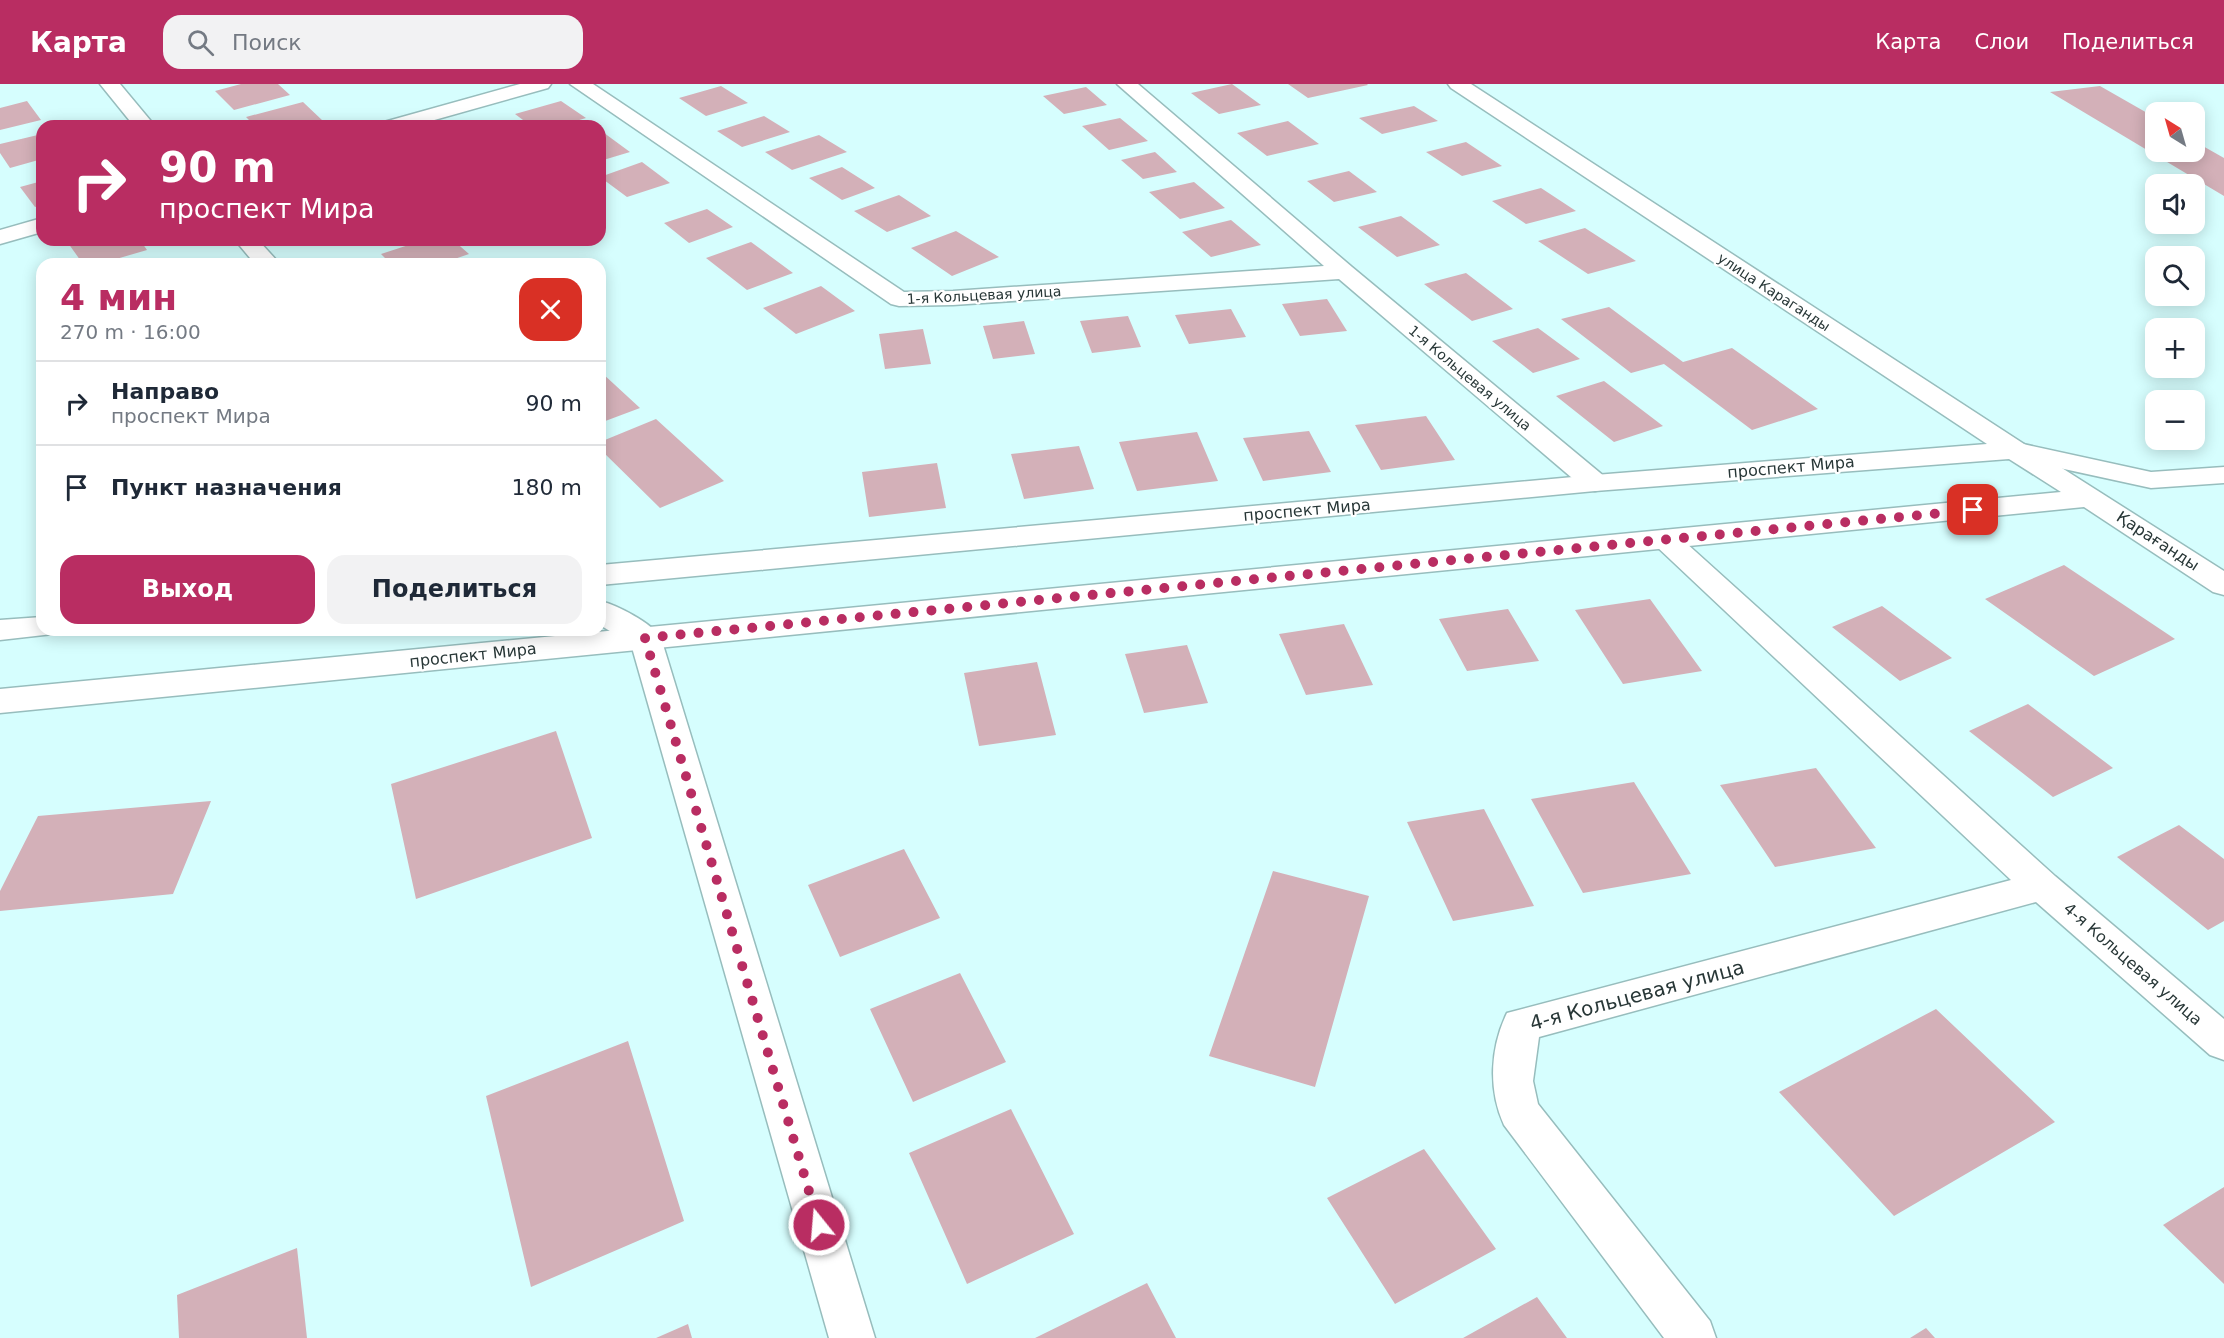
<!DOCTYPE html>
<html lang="ru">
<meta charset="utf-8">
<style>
body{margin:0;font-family:"DejaVu Sans",sans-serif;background:#f2f2f3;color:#1f2937;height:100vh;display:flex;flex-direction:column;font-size:22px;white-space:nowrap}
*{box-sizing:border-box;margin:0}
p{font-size:20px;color:#747a83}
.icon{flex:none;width:33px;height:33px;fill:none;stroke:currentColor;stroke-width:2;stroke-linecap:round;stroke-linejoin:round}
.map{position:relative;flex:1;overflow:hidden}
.panel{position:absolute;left:36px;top:174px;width:570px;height:378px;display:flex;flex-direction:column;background:#fff;border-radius:18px;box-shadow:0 3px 15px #0003}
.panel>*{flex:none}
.top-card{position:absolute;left:36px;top:36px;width:570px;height:126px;border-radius:18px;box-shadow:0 3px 15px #0003;background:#b92d62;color:#fff;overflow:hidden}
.needle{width:39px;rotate:323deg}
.controls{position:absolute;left:2145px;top:18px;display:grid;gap:12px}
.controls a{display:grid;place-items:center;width:60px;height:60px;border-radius:12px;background:#fff;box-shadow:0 3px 15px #0003;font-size:30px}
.pin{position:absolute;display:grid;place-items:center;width:51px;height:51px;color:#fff;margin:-26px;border-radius:12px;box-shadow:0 3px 9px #0006}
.me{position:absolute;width:66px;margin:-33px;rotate:343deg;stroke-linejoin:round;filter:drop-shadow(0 0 4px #0008)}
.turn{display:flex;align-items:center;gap:21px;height:126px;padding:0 24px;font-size:27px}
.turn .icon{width:78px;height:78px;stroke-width:2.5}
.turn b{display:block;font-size:42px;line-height:51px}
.round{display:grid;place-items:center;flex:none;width:63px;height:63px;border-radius:18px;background:#f2f2f3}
.headline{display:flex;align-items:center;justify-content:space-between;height:102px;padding:0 24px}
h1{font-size:36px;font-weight:800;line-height:45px;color:#b92d62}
.cta{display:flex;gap:12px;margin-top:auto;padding:12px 24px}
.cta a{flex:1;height:69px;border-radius:18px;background:#b92d62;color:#fff;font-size:24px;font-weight:800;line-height:69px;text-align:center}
.cta a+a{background:#f2f2f3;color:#1f2937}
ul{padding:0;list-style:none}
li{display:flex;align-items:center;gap:18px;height:84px;padding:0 24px;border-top:2px solid #e0e1e3}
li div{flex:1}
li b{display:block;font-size:22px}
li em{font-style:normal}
header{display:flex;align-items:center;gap:36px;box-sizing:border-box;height:84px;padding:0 30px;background:#b92d62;color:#fff}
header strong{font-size:28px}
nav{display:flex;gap:33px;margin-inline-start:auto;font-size:21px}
.search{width:420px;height:54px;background:#f2f2f3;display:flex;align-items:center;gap:15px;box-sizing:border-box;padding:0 21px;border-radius:18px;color:#747a83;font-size:22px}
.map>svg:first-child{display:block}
.building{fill:#d3b0b8}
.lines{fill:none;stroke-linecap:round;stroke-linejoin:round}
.minor-casing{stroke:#97bdbd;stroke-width:3}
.secondary-casing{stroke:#97bdbd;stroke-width:3}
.minor{fill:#fff;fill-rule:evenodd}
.secondary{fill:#fff;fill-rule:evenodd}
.route{stroke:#b92d62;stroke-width:10;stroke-dasharray:0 18}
.labels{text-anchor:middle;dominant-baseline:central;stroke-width:4.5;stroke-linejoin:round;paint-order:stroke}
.far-street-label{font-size:14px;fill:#283737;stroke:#fff}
.street-label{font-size:16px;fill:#283737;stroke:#fff}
.near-street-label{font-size:20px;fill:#283737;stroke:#fff}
</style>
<header>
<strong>Карта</strong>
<div class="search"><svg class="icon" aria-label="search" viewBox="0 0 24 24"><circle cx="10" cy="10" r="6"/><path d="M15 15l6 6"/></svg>Поиск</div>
<nav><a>Карта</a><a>Слои</a><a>Поделиться</a></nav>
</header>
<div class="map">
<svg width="2224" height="1254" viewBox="0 0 2224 1254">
<rect width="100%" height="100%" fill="#d6fefe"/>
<path class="building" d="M241 0H278L290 11 234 26 215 7Z
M1232 0 1261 21 1219 30 1191 9Z
M1288 0H1367L1368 1 1308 14Z
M721 2 748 19 706 32 679 14Z
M2100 2 2156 34V68H2194V57L2224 74V112L2050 8Z
M1086 3 1107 21 1064 30 1043 12Z
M27 17 41 36 0 46V24Z
M561 17 586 34 559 42H531L515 30Z
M303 18 323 37 303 42H255L246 33Z
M1414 22 1438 37 1382 50 1359 34Z
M764 32 790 48 742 63 717 47Z
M1120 34 1148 57 1109 66 1082 42Z
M1288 37 1319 60 1267 72 1237 49Z
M600 46 630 68 600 77Z
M42 50V75L10 84 0 69V60Z
M819 51 847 68 792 86 765 68Z
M1466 58 1502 82 1462 92 1426 68Z
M1155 68 1177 88 1143 95 1121 76Z
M642 78 670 99 627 113 600 93Z
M842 83 875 104 842 116 809 94Z
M1349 87 1377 108 1334 118 1307 97Z
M42 97V121L35 123 20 103Z
M1194 98 1225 124 1180 135 1149 108Z
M1541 104 1576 127 1526 140 1492 117Z
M899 111 931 132 887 148 854 127Z
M707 125 733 143 689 159 664 139Z
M1401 132 1440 161 1397 173 1358 143Z
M1231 136 1261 161 1211 173 1182 148Z
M1585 144 1636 177 1588 190 1538 157Z
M956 147 999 173 952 192 911 164Z
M80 156H140L147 166 99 180H83L68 159Z
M424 156H453L469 170 440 180H391L381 170Z
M751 158 793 189 747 206 706 174Z
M1466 189 1513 225 1472 237 1424 200Z
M821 202 855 227 796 250 763 224Z
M1327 215 1347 247 1300 252 1282 220Z
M1609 223 1683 278 1732 264 1818 325 1752 346 1664 280 1631 289 1561 235Z
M1231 225 1246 253 1189 260 1175 231Z
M1128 232 1141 263 1092 269 1080 237Z
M1024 237 1035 270 993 275 983 242Z
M1538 244 1580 275 1533 289 1492 257Z
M923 245 931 280 885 285 879 250Z
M602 289 640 324 600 339V290Z
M1604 297 1663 342 1614 358 1556 312Z
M1426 332 1455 376 1381 386 1355 341Z
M656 335 724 397 660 424 600 365V358Z
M1309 347 1331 388 1263 397 1243 354Z
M1197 348 1218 397 1137 407 1119 358Z
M1079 362 1094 405 1024 415 1011 370Z
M937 379 946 424 869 433 862 388Z
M2064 481 2175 555 2094 592 1985 515Z
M1650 515 1702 587 1623 600 1575 526Z
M1882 522 1952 574 1900 597 1832 543Z
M1508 525 1539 577 1467 587 1439 535Z
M1344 540 1373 601 1306 611 1279 550Z
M1187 561 1208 619 1144 629 1125 570Z
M1037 578 1056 651 979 662 964 589Z
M2028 620 2113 684 2053 713 1969 647Z
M556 647 592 754 416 815 391 700Z
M1816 684 1876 764 1775 783 1720 701Z
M1634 698 1691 790 1583 809 1531 715Z
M211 717 173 810 0 827V807L38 732Z
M1484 725 1534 822 1453 837 1407 738Z
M2179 741 2224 775V837L2208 846 2117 773Z
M904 765 940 834 840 873 808 801Z
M1273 787 1369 812 1315 1003 1209 972Z
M960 889 1006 978 913 1018 870 925Z
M1936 925 2055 1038 1894 1132 1779 1008Z
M628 957 684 1137 531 1203 486 1012Z
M1011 1025 1074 1150 967 1200 909 1069Z
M1424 1065 1496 1165 1395 1220 1327 1114Z
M2224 1103V1200L2163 1141Z
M297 1164 307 1254H179L177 1211Z
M1147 1199 1176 1254H1035Z
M1537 1213 1567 1254H1463Z
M688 1240 692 1254H656Z
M1926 1244 1935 1254H1910Z"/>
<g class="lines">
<defs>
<path id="minor" d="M100 0H120L155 42H134Z
M520 0H551L548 4 413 42H381L384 38Z
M570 0H593L904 208 953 207 1324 182 1117 0H1138L1352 183 1605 393 1609 399 1605 405 1595 407 1585 405 1339 195 953 221 899 222 891 220Z
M42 134V148L0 160V146Z
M235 156H258L280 180H255Z
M2014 358 2151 388 2224 383V399L2151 404 2004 372 2000 366 2004 360Z
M1665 446 1675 449 2055 792 2224 935V976L2210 971 2036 818 1539 953 1533 997 1538 1020 1710 1237 1716 1254H1664L1504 1041C1488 1006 1490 964 1507 929L2011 796 1655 461 1650 455 1655 449Z
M600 517C617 521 652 539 661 554L875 1254H829L631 560 600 541Z"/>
<path id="secondary" d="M1448 0H1471L2024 360 2224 487V511L2213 508 2084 423 0 629V605L2061 408 2009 375 1595 407 600 501V481L1595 391 1987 360 1451 4Z
M42 533V546H56L53 550 0 556V536Z"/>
</defs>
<use href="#minor" class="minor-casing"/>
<use href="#secondary" class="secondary-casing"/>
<use href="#minor" class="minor"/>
<use href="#secondary" class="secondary"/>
</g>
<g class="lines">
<path class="route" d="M819 1141 645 554 1973 426"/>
</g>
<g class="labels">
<g class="far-street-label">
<text transform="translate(1774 208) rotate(33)">улица Караганды</text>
<text transform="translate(984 211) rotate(-3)">1-я Кольцевая улица</text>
<text transform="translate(1470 294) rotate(40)">1-я Кольцевая улица</text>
</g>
<g class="street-label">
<text transform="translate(1791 383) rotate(-5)">проспект Мира</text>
<text transform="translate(1307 426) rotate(-5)">проспект Мира</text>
<text transform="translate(2158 457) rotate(33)">Қарағанды</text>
<text transform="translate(473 571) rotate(-6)">проспект Мира</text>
<text transform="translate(2133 880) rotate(41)">4-я Кольцевая улица</text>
</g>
<g class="near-street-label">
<text transform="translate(1637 911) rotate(-15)">4-я Кольцевая улица</text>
</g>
</g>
</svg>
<div class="controls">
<a><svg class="needle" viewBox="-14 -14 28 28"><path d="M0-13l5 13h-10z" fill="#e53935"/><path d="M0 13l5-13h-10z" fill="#747a83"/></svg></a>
<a><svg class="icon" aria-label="sound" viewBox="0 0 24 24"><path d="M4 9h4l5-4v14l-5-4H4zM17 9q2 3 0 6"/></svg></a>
<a><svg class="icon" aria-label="search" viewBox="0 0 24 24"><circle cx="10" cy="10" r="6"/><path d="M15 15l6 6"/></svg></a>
<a>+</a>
<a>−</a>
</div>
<div class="pin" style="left:1973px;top:426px;background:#d93025"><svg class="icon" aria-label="arrive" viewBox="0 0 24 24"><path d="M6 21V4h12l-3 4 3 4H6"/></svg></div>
<svg class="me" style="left:819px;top:1141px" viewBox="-20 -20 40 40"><circle r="17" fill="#b92d62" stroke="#fff" stroke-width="3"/><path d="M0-11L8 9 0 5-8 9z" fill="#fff"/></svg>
<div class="top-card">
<div class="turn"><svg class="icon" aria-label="right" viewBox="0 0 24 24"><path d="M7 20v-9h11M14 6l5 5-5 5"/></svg><div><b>90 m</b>проспект Мира</div></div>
</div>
<section class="panel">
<div class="headline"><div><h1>4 мин</h1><p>270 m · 16:00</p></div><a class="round" style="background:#d93025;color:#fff"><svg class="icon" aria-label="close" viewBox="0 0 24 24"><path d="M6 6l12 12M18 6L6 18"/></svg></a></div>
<ul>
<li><svg class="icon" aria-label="right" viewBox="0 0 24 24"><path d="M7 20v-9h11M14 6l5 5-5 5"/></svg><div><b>Направо</b><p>проспект Мира</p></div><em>90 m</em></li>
<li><svg class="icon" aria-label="arrive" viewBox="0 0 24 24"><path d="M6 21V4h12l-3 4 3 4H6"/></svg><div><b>Пункт назначения</b></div><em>180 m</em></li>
</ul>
<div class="cta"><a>Выход</a><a>Поделиться</a></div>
</section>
</div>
